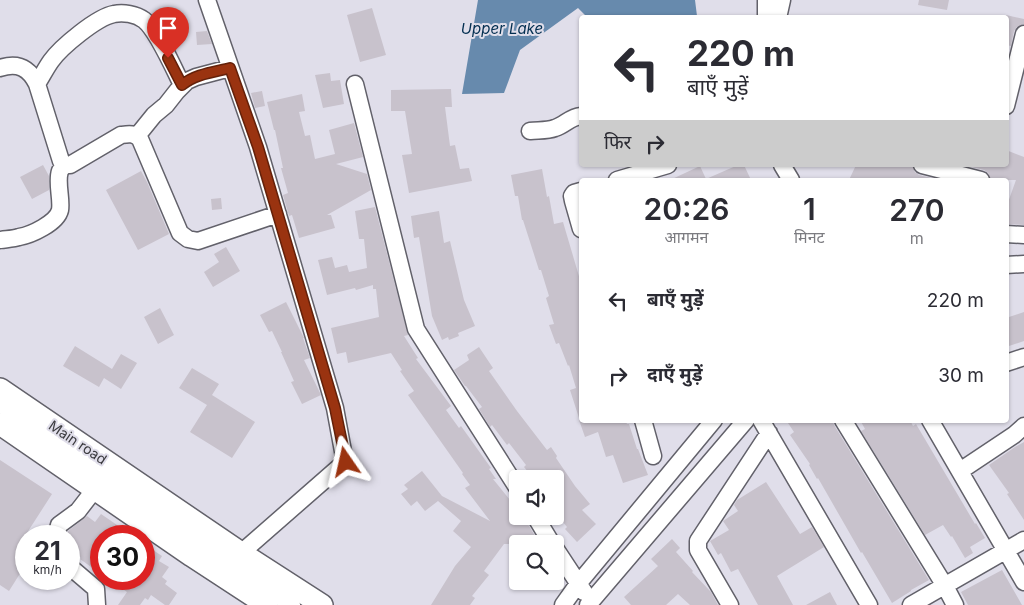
<!DOCTYPE html>
<html lang="hi">
<meta charset="utf-8">
<style>
body{margin:0;font-family:Inter,"Noto Sans Devanagari",sans-serif;background:#f7f7f7;color:#2b2b33;height:100vh;display:flex;flex-direction:column;font-size:19px;white-space:nowrap}
*{box-sizing:border-box;margin:0}
p{font-size:16px;color:#7c7c81}
.icon{flex:none;width:28px;height:28px;fill:none;stroke:currentColor;stroke-width:2;stroke-linecap:round;stroke-linejoin:round}
.map{position:relative;flex:1;overflow:hidden}
.side{position:absolute;left:579px;top:178px;width:430px;height:245px;display:flex;flex-direction:column;background:#fff;border-radius:5px;box-shadow:0 1px 4px #0004}
.side>*{flex:none}
.hud{position:absolute;left:579px;top:15px;width:430px;height:152px;border-radius:5px;box-shadow:0 1px 4px #0004;background:#fff;color:#2b2b33;overflow:hidden}
.buttons{position:absolute;left:509px;top:470px;display:grid;gap:10px}
.buttons a{display:grid;place-items:center;width:55px;height:55px;border-radius:5px;background:#fff;box-shadow:0 1px 4px #0004;font-size:25px}
.speed{position:absolute;left:15px;top:525px;display:flex;gap:10px;font-size:25px;font-weight:700;text-align:center}
.speed>*{display:grid;place-content:center;width:65px;height:65px;border-radius:50%;background:#fff;box-shadow:0 1px 4px #0004;line-height:1}
.speed small{font-size:12px;font-weight:400}
.speed .limit{border:8px solid #d22;background:#fff;color:#111}
.pin{position:absolute;display:grid;place-items:center;width:42px;height:42px;color:#fff;margin:-51px -21px;border-radius:50% 50% 50% 0;rotate:-45deg;box-shadow:0 0 5px #0007}
.pin .icon{rotate:45deg}
.me{position:absolute;width:55px;margin:-28px;rotate:349deg;stroke-linejoin:round;filter:drop-shadow(0 0 4px #0008)}
.turn{display:flex;align-items:center;gap:18px;height:105px;padding:0 25px;font-size:22px}
.turn .icon{width:65px;height:65px;stroke-width:2.5}
.turn b{display:block;font-size:35px;line-height:42px}
.then{display:flex;align-items:center;height:48px;padding:0 25px;background:#0003;gap:10px;font-size:19px}
.eta{display:flex;justify-content:space-evenly;align-items:center;height:85px;text-align:center}
.eta b{font-size:30px;font-weight:600;line-height:35px}
ul{padding:0;list-style:none}
li{display:flex;align-items:center;gap:15px;height:75px;padding:0 25px}
li div{flex:1}
li b{display:block;font-size:19px}
li em{font-style:normal}
.map>svg:first-child{display:block}
.water{fill:#678aad}
.building{fill:#c8c2cc}
.lines{fill:none;stroke-linecap:round;stroke-linejoin:round}
.minor-casing{stroke:#62616a;stroke-width:19}
.major-casing{stroke:#62616a;stroke-width:24}
.minor{stroke:#fff;stroke-width:16}
.major{stroke:#fff;stroke-width:21}
.route-casing{stroke:#64210a;stroke-width:12}
.route{stroke:#9a3310;stroke-width:9}
.labels{text-anchor:middle;dominant-baseline:central;stroke-width:4;stroke-linejoin:round;paint-order:stroke}
.street-label{font-size:14px;fill:#3b3b3f;stroke:#e0deea}
.water-label{font-size:15px;font-style:italic;fill:#042f51;stroke:#e0deea}
</style>
<div class="map">
<svg width="1024" height="605" viewBox="0 0 1024 605">
<rect width="100%" height="100%" fill="#e0deea"/>
<path class="water" d="M478 0H695L697 16 694 18 587 17 578 8 520 50 504 93 462 94Z"/>
<path class="building" d="M919 0H949L947 10 918 5Z
M372 8 386 55 360 62 347 15Z
M1006 15 1024 19V24L1017 27 1014 31 1011 46 1006 45Z
M207 31 212 44 197 45 196 32Z
M330 73 331 81 340 80 344 104 323 108 315 75Z
M451 89 452 107H445L450 146 455 145 460 169 469 168 472 181 409 193 402 155 412 154 405 111H391V90Z
M262 91 265 106 255 108 251 93Z
M302 94 305 111 299 112 305 136 310 135 315 159 335 154 329 130 354 123 363 157 336 164 367 174 371 190 327 215H331L335 228 299 238 292 215 289 216 283 195 288 193 281 168H283L275 130H274L267 102Z
M1006 150 1024 157V225L1006 224V208L1016 180H991L988 173 984 170 963 165H1006Z
M43 165 49 176V190L32 199 20 177Z
M738 165H744L751 180H670L700 166 706 179Z
M856 165H912L915 172 919 175 940 180H849Z
M542 169 547 197 549 196 554 224 563 222 581 283V418H579L570 390 576 388 569 365 568 366 559 343 556 344 549 325 554 324 546 298 549 296 541 270H539L523 220H522L518 196H515L511 175Z
M141 171 147 182 169 234 138 250 106 190Z
M221 198 222 209 212 210 211 199Z
M375 207 408 335 404 336 418 358 416 359 451 406 446 410 459 428 461 426 491 468 489 469 496 479H493L518 510V516H525L526 521 540 544H504L484 571 489 575 472 596 475 598 470 605H431L455 566 471 547 453 531 461 521 438 501 425 511 417 501 411 506 401 494 408 489 404 485 422 471 442 496 490 521 465 488 470 485 462 474 463 473 408 395 414 391 400 371 402 370 391 353 348 363 346 352 337 354 331 328 379 317 376 289H373V285L356 290 355 288 327 295 318 260 332 257 335 268 347 265 349 272 367 268 364 239H359L355 211Z
M439 211 444 243 450 241 464 300 475 326 458 333 459 336 449 340 448 337 442 340 432 316 419 237 414 238 411 216Z
M226 247 240 271 213 287 204 272 219 262 214 254Z
M286 302 304 338H303L310 358 304 360 321 395 302 404 291 382 294 381 281 352H282L272 331 269 332 260 315Z
M160 308 174 335 158 344 144 317Z
M1024 312V341L1006 347V318Z
M75 346 112 369 121 354 137 363 121 389 104 378 99 387 63 366Z
M479 347 493 368 489 371 517 411 547 450 551 447 557 456 556 458 575 486 590 504 582 510 596 524 577 542 565 529 567 527 555 512V480L557 479H534L524 467 526 465 509 443 507 445 492 425 490 427 479 409 482 407 466 386H465L454 370 469 360 467 355Z
M192 368 219 384 212 395 255 422 232 458 190 432 207 405 179 388Z
M579 420H625L627 424H629L637 449H638L648 475 623 483 613 455 606 457 598 432 585 437Z
M786 420H833L834 425 929 580 911 590V591L892 603 862 552 861 553 818 478 817 479 809 465 810 464 790 435 794 432Z
M860 420H910L913 426 916 424 975 524 976 523 985 538 970 547 973 553 965 558 952 536 951 537 943 525 925 535 861 431 865 429Z
M1024 442V520L1007 494 1009 493 989 465 1015 447Z
M0 460 52 494 16 550 26 556V564L9 591 0 585Z
M766 482 800 534 812 527 824 547 777 576 793 605H758L738 569 731 572 721 553 718 555 710 541 729 530 723 521 738 511 734 505 737 500Z
M101 514 133 536H101V574L80 559 81 558 69 549V536H66L68 531 87 516 95 522Z
M672 539 680 548 676 552 693 571 692 572 711 592 718 605H690L678 594 666 605H631L624 597 658 566 651 559Z
M144 544 162 556 159 561 169 567 162 577 167 581 165 584 177 593 169 605H165L151 595 148 600 145 598 140 605H118L127 592 108 579H144Z
M1002 570 1022 605H968L961 592Z
M830 592 837 605H806Z"/>
<g class="lines">
<defs>
<path id="minor" d="M207 0 258 147 335 408 345 462 241 553
M766 0V18
M778 18 782 0
M0 68C18 62 29 68 37 84L61 161 65 165H70L121 135C129 134 134 133 140 139L180 233 188 239 198 241 278 214
M37 84C42 76 46 68 51 61 61 47 97 17 114 14 123 12 136 14 144 20 157 30 174 69 182 85
M355 84 416 329 518 489
M1006 106 1024 34
M530 131C538 130 547 131 555 128 565 125 570 117 581 116
M137 136 154 115 166 105 177 91 187 81 196 77 230 68
M782 165 791 180
M922 165 981 180
M617 180 668 165
M581 191 574 193 572 196 573 201 581 229
M1006 234 1024 235
M0 240C6 239 13 239 19 237 31 235 57 223 60 210 62 199 56 182 60 171 61 169 63 167 65 165
M1006 265 1024 264
M1006 363 1024 357
M0 404 201 545 292 605
M643 420 653 456
M761 420 869 605
M843 420 945 586 955 605
M930 420 1024 582
M960 471 1014 435 1024 426
M535 516 552 544
M56 536 59 525 78 511 95 489
M555 548 584 592
M69 566 96 589 97 605
M563 605 578 584 714 420
M588 605 746 420
M730 605 698 550V541L769 433
M911 605 1024 540"/>
<path id="major" d="M0 389 241 553 322 605
M0 424 192 556 267 605"/>
</defs>
<use href="#minor" class="minor-casing"/>
<use href="#major" class="major-casing"/>
<use href="#minor" class="minor"/>
<use href="#major" class="major"/>
</g>
<g class="lines">
<defs>
<path id="route" d="M168 58 182 85C195 74 214 72 230 68L258 147 335 408 346 462"/>
</defs>
<use href="#route" class="route-casing"/>
<use href="#route" class="route"/>
</g>
<g class="labels">
<g class="street-label">
<text transform="translate(78 442) rotate(34)">Main road</text>
</g>
<g class="water-label">
<text x="502" y="28">Upper Lake</text>
</g>
</g>
</svg>
<div class="buttons">
<a><svg class="icon" aria-label="sound" viewBox="0 0 24 24"><path d="M4 9h4l5-4v14l-5-4H4zM17 9q2 3 0 6"/></svg></a>
<a><svg class="icon" aria-label="search" viewBox="0 0 24 24"><circle cx="10" cy="10" r="6"/><path d="M15 15l6 6"/></svg></a>
</div>
<div class="speed"><div>21<small>km/h</small></div><div class="limit">30</div></div>
<div class="pin" style="left:168px;top:58px;background:#d93025"><svg class="icon" aria-label="arrive" viewBox="0 0 24 24"><path d="M6 21V4h12l-3 4 3 4H6"/></svg></div>
<svg class="me" style="left:346px;top:462px" viewBox="-20 -20 40 40"><path d="M0-17L14 15 0 8-14 15z" fill="#9a3310" stroke="#fff" stroke-width="4"/></svg>
<div class="hud">
<div class="turn"><svg class="icon" aria-label="left" viewBox="0 0 24 24"><path d="M17 20v-9H6M10 6l-5 5 5 5"/></svg><div><b>220 m</b>बाएँ मुड़ें</div></div>
<div class="then">फिर<svg class="icon" aria-label="right" viewBox="0 0 24 24"><path d="M7 20v-9h11M14 6l5 5-5 5"/></svg></div>
</div>
<section class="side">
<div class="eta">
<div><b>20:26</b><p>आगमन</p></div>
<div><b>1</b><p>मिनट</p></div>
<div><b>270</b><p>m</p></div>
</div>
<ul>
<li><svg class="icon" aria-label="left" viewBox="0 0 24 24"><path d="M17 20v-9H6M10 6l-5 5 5 5"/></svg><div><b>बाएँ मुड़ें</b></div><em>220 m</em></li>
<li><svg class="icon" aria-label="right" viewBox="0 0 24 24"><path d="M7 20v-9h11M14 6l5 5-5 5"/></svg><div><b>दाएँ मुड़ें</b></div><em>30 m</em></li>
</ul>
</section>
</div>
